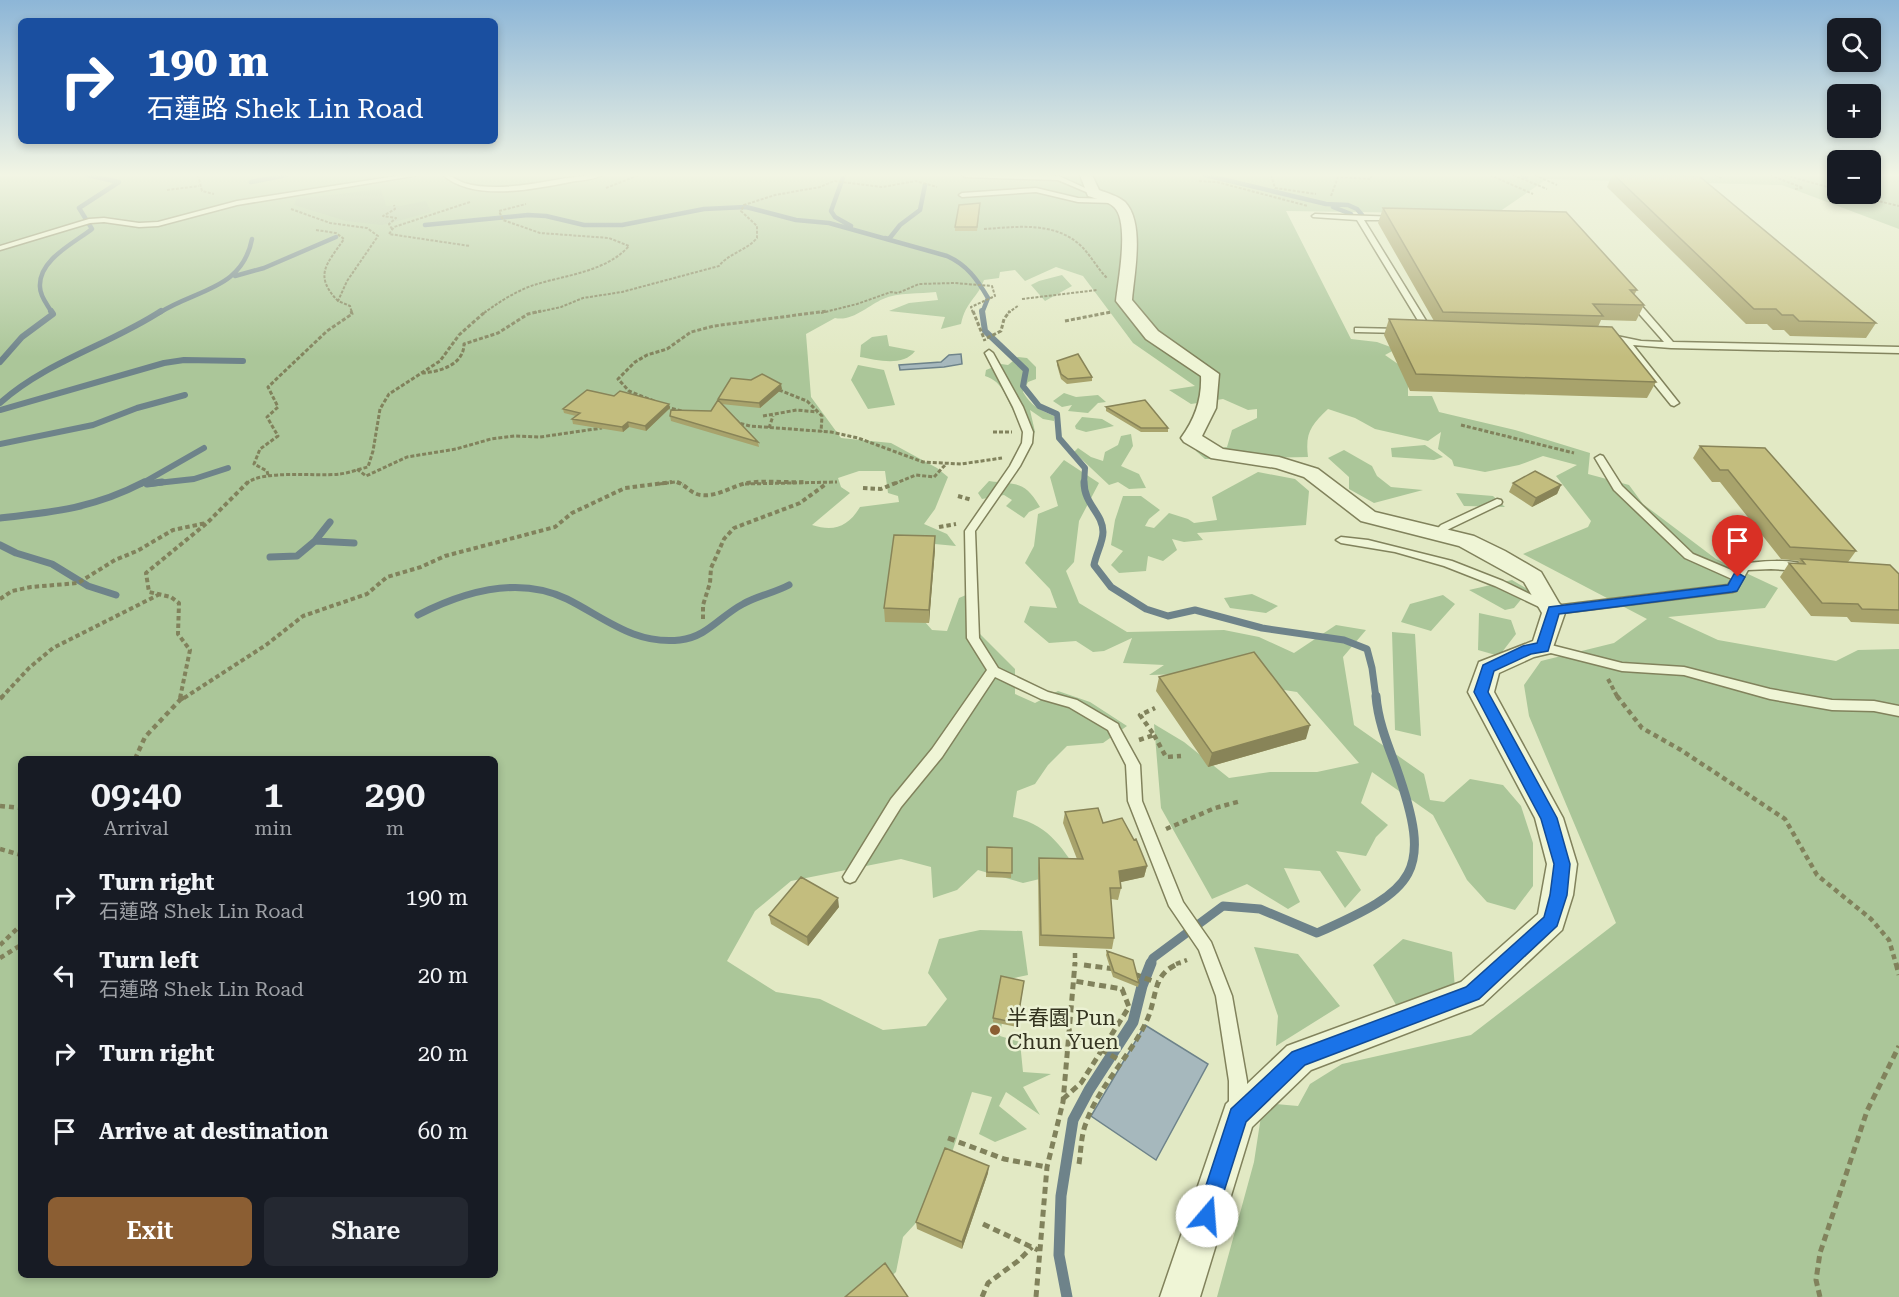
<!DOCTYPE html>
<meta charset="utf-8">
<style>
body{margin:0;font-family:"Roboto Serif","Noto Sans TC",serif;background:#242831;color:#f1f3f6;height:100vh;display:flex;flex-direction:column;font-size:22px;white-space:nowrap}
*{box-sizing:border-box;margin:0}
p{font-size:20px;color:#9ea1a6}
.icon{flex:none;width:33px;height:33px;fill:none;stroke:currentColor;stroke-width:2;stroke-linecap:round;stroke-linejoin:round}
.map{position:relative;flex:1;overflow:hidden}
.details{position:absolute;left:18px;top:756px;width:480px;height:522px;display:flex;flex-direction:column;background:#171b24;border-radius:9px;box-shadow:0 3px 9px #0003}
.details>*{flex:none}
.banner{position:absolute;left:18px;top:18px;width:480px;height:126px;border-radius:9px;box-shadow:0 3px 9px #0003;background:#1a4fa0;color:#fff;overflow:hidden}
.buttons{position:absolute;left:1827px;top:18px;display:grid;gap:12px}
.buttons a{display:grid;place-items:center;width:54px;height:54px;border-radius:9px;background:#171b24;box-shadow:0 3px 9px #0003;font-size:30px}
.pin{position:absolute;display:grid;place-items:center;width:51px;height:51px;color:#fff;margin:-62px -26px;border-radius:50% 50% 50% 0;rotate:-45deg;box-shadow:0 0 6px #0007}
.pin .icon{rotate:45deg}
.me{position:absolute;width:66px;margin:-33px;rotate:18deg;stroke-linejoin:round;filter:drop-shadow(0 0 4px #0008)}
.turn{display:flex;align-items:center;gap:21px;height:126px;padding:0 30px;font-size:27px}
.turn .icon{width:78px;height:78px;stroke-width:2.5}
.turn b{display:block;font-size:42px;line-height:51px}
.eta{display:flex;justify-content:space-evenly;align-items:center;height:102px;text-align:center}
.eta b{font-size:36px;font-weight:600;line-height:42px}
.cta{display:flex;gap:12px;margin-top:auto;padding:12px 30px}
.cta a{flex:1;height:69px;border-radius:9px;background:#8b5e33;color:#fff;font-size:24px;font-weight:600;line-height:69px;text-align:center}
.cta a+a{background:#242831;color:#f1f3f6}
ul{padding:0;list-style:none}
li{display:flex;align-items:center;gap:18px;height:78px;padding:0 30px}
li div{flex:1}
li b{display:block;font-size:22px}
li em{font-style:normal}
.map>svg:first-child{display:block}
.green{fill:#abc699;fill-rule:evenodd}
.cemetery{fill:#a6bc98}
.water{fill:#a6b8bd;stroke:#6e838a;stroke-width:1.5}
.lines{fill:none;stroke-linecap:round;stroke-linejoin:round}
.stream-far4{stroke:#6e838a;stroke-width:4.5}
.stream-far3{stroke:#6e838a;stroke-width:6}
.stream-far2{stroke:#6e838a;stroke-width:7}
.stream-far1{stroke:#6e838a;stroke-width:9}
.stream{stroke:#6e838a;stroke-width:11}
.lane-casing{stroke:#81825c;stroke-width:3}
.street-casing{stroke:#81825c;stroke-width:3}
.path-far4{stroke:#81825c;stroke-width:2;stroke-dasharray:3 1.5;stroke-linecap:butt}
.path-far3{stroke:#81825c;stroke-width:3;stroke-dasharray:4 2;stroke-linecap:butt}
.path-far2{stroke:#81825c;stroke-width:4;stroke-dasharray:4.5 3;stroke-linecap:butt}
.path-far1{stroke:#81825c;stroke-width:4.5;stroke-dasharray:5 4;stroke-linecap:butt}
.path{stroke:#81825c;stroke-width:5;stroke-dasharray:7 4.5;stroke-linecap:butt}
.lane{fill:#eff5d6;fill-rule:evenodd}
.street{fill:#eff5d6;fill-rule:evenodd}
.wall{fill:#a8a36c}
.shaded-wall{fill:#888458}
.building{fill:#c3bd7e;stroke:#888458;stroke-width:1.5}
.route{fill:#1a73e8;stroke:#114b97;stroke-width:1.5}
.poi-dot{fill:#8b5e33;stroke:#ebf1d3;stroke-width:2}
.labels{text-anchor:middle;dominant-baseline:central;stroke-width:5;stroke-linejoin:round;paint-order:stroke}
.near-poi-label{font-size:21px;fill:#33331f;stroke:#ebf1d3;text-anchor:start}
</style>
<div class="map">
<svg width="1899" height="1297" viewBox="0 0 1899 1297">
<rect width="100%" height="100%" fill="#e2e9c4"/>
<path class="green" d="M0 175H1837L1838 194H1870L1871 175H1899V229L1782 185 1547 179 1496 214 1286 211 1351 339 1377 342 1396 349 1385 355 1408 371V396H1432L1439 412 1515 430 1590 453 1588 474 1629 485 1643 504 1716 559 1778 588 1765 608 1668 617 1718 640 1836 661 1858 650 1899 649V1297H1217L1254 1162 1263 1103 1298 1106 1310 1084 1342 1064 1471 1035 1616 923 1529 716 1524 685 1541 661 1614 643 1647 619 1523 554 1588 527 1591 521 1556 476 1577 465 1543 456 1519 465 1485 472 1454 466 1452 460 1438 449 1441 432 1428 441 1375 429 1355 418 1328 409C1311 425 1305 433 1308 457L1205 459 1196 451 1227 447 1232 430 1257 418V409L1248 410 1223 399 1191 404 1169 390 1195 386 1133 343 1083 276 1056 267 1025 281 1015 270 1000 272 999 278 984 280C977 299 966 301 961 324L941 329 945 317 889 311 909 303 938 300 936 292C920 294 898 292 883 299 869 305 852 322 835 318L806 334 811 397 841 438 891 443 937 468 948 477 935 509 924 524 947 534 956 546 924 543 905 599 932 630 947 631 959 598 966 595 978 632 1015 669V694L1035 703 1058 691 1090 702 1127 726 1103 743 1067 746 1048 765 1035 784 1017 791 1013 817C1049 824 1064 850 1082 878L1048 877 1023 883 978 870 957 890 933 898 931 867 901 859 791 881 755 911 727 961 776 992 820 999 883 1030 926 1026 947 999 928 973 939 939 980 930 1022 931 1028 975 1014 978 1005 1002 1000 1036 1020 1042 1023 1072 1051 1074 1023 1087 1040 1115 1006 1092 999 1106 1027 1129 995 1142 979 1134 992 1097 972 1092 936 1201 903 1237 896 1272 868 1297H0ZM859 471H885L888 493 898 496 899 502 860 507C848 527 834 532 812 525L850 493 841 487 838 478ZM21 759H495V1275H21Z
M1062 275 1072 286 1045 301 1031 285 1039 281Z
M887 335 889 346 915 351C903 367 877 360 860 357L861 345 872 337Z
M1018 357 1027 358 1036 367V379L1028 382 1023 392C1031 406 1040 410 1054 416V421L1043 419 1030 410 1035 432 1032 434C1026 428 1019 421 1015 414 1006 399 1004 382 985 376L986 370 1001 364 1008 365Z
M858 365 884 370 895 405 868 409 851 380Z
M1064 393 1076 397 1098 395 1106 402 1098 403 1088 413 1068 411 1072 405 1062 407 1053 401Z
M1082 417 1102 419 1114 426 1086 432 1076 429 1075 426Z
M1131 434 1133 446 1121 466 1139 474 1146 488 1129 489 1118 482 1109 485 1074 452 1078 448 1091 457 1103 461 1105 452 1118 445 1121 436Z
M1425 445 1443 457 1434 460 1392 457 1391 448Z
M1344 450 1372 466 1377 476 1391 487 1423 490 1374 503 1349 489V477L1328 458Z
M1064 460 1099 483 1079 521 1074 562 1066 571 1079 603 1127 632 1224 630 1259 637 1294 653 1336 625 1366 630 1343 657 1354 725 1424 774 1430 800 1444 802 1470 779 1503 785 1521 806 1533 843V886L1515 910 1487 902 1467 880 1433 815 1372 772 1361 803 1388 825 1376 837 1366 856 1336 851 1361 890 1345 908 1320 871 1284 868 1300 902 1288 909 1247 884 1212 899 1161 808 1154 724 1184 742 1229 778 1270 772H1317L1359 763 1297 692 1184 674 1149 675 1164 665 1123 663 1132 638 1104 651 1093 652 1076 641 1049 643 1024 622 1030 606 1057 608 1050 589 1025 563 1034 546 1038 514 1058 506 1050 477Z
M1258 472 1295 479 1309 491 1306 525 1197 533 1203 540 1184 542 1172 539 1177 550 1163 561 1148 556 1146 571 1119 573 1111 565 1123 551 1111 545 1115 520 1123 496H1141L1160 510 1149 519 1145 526 1154 528 1169 513 1188 519 1194 523 1217 520 1212 497Z
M989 481C1017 485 1024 480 1040 507L1029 512 1024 518 1006 506 1012 500 1004 495 982 499 978 493Z
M1456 493 1493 496 1505 507 1464 506Z
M1512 580 1529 590 1514 608 1505 610 1469 590Z
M1252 594 1278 606 1266 613 1230 608 1224 598Z
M1443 595 1455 604 1431 631 1401 622 1410 604Z
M1479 613 1511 620 1516 634 1499 656 1478 650Z
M1392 632 1415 634 1421 736 1395 730Z
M1403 939 1452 952 1457 1012 1399 1010 1373 965Z
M1254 947 1298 954 1340 1006 1276 1046 1278 1016Z"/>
<path class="cemetery" d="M381 189 386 206H400L426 201 431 212 382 225 346 221 294 205 297 199Z"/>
<path class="water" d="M961 354 962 364 944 367 900 370 899 365 941 362 949 355Z
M1145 1025 1208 1064 1156 1160 1091 1116Z"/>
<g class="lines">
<path class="stream-far4" d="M844 175 831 211 835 217 851 226
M1205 175 1326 204 1348 205 1357 209 1362 215
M1522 175 1526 177
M251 182 287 175
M1333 207 1351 214
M425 225 528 215 546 216 584 225H622L704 209 746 207 796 220 829 223 947 256C967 265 977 279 988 298L982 313
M885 238 889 239 900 225 920 210 925 185
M235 276 264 268 336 237
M52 313C48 305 40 297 40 287 38 260 74 243 92 229L79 208 119 182 87 175
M159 313C196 289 242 290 252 239"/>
<path class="stream-far3" d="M982 311 985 331 1026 370 1023 386 1039 406 1057 414 1059 438 1085 468 1084 484
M0 362 22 337 53 314 51 311
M0 403C47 361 109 345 161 311
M0 410 164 363 184 360 243 361
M0 444 93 425 137 408 185 395
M141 484 204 448
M148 484 194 479 228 468"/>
<path class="stream-far2" d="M1084 482C1084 505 1103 513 1103 532 1103 542 1096 554 1094 565L1111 587 1146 609 1168 616 1195 610 1262 628 1344 640 1367 649 1372 668 1376 698
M147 484 162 482
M0 518C55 512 94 508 144 482
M330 522 315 541 354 543
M0 545 16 553 52 564 88 586 116 595
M270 557 297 556 315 541
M418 615C463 592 518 575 567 599 605 618 634 645 680 640 707 637 720 616 743 604 757 596 774 593 789 585"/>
<path class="stream-far1" d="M1150 964 1153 958 1223 906 1260 909 1317 933C1416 889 1434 874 1396 767 1387 743 1378 721 1376 696"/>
<path class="stream" d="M1067 1297 1059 1255 1061 1196 1073 1120 1089 1090 1133 1022 1142 986 1151 963"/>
<defs>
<path id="lane" d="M403 175H419L237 205 158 226 139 227 104 222 90 223 0 250V246L89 219 104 218 139 223 158 222 237 201Z
M443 175C452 175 456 180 464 183 474 186 485 187 496 187 532 187 567 175 602 175 593 180 581 180 570 182 534 189 473 202 443 175Z
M962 175 1059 176 1096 193 1091 194 1058 180 965 177Z
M1036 188 1078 198 1113 199 1116 201 1113 203 1078 202 1036 192 962 197 959 195 962 193Z
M1315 214 1398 217 1399 218 1396 220H1364L1433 332 1432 334 1425 332 1357 220 1313 217 1312 216Z
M1627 296H1633L1673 342 1899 347V353L1671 348 1633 345 1679 403 1674 406 1671 405 1629 353 1624 343 1603 337 1607 334 1641 341 1664 342 1627 300Z
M1355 328 1401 329 1405 331 1401 333 1358 332H1355Z
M989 350 993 353 1023 407 1033 432 1032 443 1020 466 975 531 979 638 998 668 1048 692 1077 700 1118 724 1119 727 1140 765 1142 801 1183 902 1211 942 1232 996 1247 1081V1108L1244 1114 1238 1117 1232 1114 1229 1108V1081L1216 996 1199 950 1169 906 1128 801 1126 765 1108 730 1069 707 1041 699 995 677 942 757 901 807 855 881 850 883 845 881 843 877 891 799 932 749 987 670 967 638 965 531 1010 466 1022 443 1023 432 1013 407 985 353Z
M1600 455 1603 456 1622 486 1693 554 1736 572 1740 565C1754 561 1797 558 1808 567L1802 571 1771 569 1748 570 1736 591 1732 592 1554 614 1495 586 1444 566 1395 552 1341 543 1336 540 1341 537 1368 540 1452 561 1503 581 1554 606 1728 585 1732 579 1685 558 1614 490 1595 458Z
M1497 499 1501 500 1502 502 1501 504 1449 529 1437 537 1432 534 1441 525Z
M1543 643 1622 663 1684 667 1770 689 1832 700 1874 701 1899 706V716L1874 711 1832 710 1770 699 1684 675 1622 671 1539 650 1537 647Z"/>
<path id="street" d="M1080 175H1092L1099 190C1107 193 1118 196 1125 202 1145 223 1134 274 1132 300L1158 331 1219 374 1216 408 1202 436 1223 449 1279 457 1318 469 1375 512 1474 536 1505 551 1541 572 1559 603 1566 610 1551 653 1534 657 1499 673 1494 692 1563 818 1577 864 1573 895 1562 930 1483 1004 1311 1070 1252 1127 1200 1297H1160L1226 1104 1287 1046 1461 982 1538 914 1547 864 1535 818 1468 692 1479 662 1533 641 1542 613 1524 582 1459 546 1361 521 1304 477 1276 468 1211 458 1184 442 1181 438C1195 419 1202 399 1201 376L1146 339 1116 301C1118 281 1130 222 1114 207 1108 201 1097 199 1088 196Z"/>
</defs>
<use href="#lane" class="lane-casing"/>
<use href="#street" class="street-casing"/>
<path class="path-far4" d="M198 175 202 191 214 194
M1271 175 1275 188 1316 194
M1490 175 1533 194
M1513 175 1547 189
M1535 175 1557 185
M1715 175 1723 179
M1770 175 1803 188 1795 189
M1785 175 1838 190
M1199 181 1217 182 1308 206
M606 188 639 175
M167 190 199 186
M1849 194 1899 206
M1331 196 1338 177 1371 179V175
M470 202 394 227 389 234 470 246
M291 209 330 223 367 228 378 236 347 281 338 301 350 306 352 313
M392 229 389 224 396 218 383 216 395 209 394 205
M984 229C1016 227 1054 221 1080 245 1090 254 1097 268 1107 278
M316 230 336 233 344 239C327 264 313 275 338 301
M1022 299 1097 290
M484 313C499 302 516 291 534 285 565 275 606 272 629 246L609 238 540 233 503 220 499 211 526 204
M534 313 561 307 583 298 622 292 719 266C729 253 746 251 757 238V226L741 211 744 205 775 195 820 187 834 181 882 187 916 181 937 187
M821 313 857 304 891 292 898 293 919 284 954 283 992 286 995 296 971 307 973 313
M1008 313 1019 305
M1107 313 1111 312"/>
<path class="path-far3" d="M973 311 985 341
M1065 321 1111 312
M987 338 1001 331 1004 319 1010 311
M422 373C439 372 464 365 464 344L498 333 528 314 541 311
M779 390 807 401 822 416 821 432
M654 401 629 391 618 379 635 362 647 355 667 349 691 332 714 326 827 311
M666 407 685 412
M731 416 739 423 750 426 831 432 858 438 923 462 961 464 1002 458
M763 416 797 410 817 412
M1461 425 1574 453
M769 428 773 416
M993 432H1012
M357 469 366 476 407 457 456 449 491 439 515 436 540 437 602 428
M268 475 267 471 254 464 260 449 278 436 267 417 278 407 268 387 327 331 352 314 351 311
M246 484C261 469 317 477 340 474 349 473 359 469 368 467L373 451 380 409 389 394 440 361 459 335 486 311
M659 484 675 482 683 484
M745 484 837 482
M894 484 916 475 934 477 946 464"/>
<path class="path-far2" d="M677 482C686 485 691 494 701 495 718 497 732 486 747 483 765 480 786 483 805 482
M863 488 881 489 898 482
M958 496 972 500
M939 527 956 524
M0 599 12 591 31 587 78 583 115 560 137 551 173 530 206 523
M703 619V605L710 583 711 568 724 539 734 528 800 503 826 484
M1608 679 1618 698
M1 698 29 668 53 648 158 595
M180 698 190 650 178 634 179 603 171 597 149 592 146 573 207 523 248 482
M184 698 266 645 303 616 367 594 387 577 421 567 445 556 555 527 572 513 625 488 672 482"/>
<path class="path-far1" d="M1617 696 1642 728 1681 750 1785 819 1817 875 1871 919 1889 940 1896 964
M0 699 3 696
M180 700 186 696
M1154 735 1166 757 1181 756
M1139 740 1154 735 1140 715 1155 708
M135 759 145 737 180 700 181 696
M0 806 21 808
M1166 829 1215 808 1241 801
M0 849 21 855
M0 945 21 925
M1075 953V964
M0 958 21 945
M1176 964 1187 960"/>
<path class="path" d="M1896 963 1899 975
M1084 965 1115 969
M1134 974 1158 983
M1069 1038 1085 1040 1121 1061
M1063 1099 1081 1083 1129 1007 1122 989 1074 981
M948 1138 1004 1159 1047 1167
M1079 1164C1081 1151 1081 1135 1086 1123 1099 1085 1131 1056 1147 1020 1158 996 1151 974 1180 963
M983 1224 1038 1250
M982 1297 988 1283 1018 1261 1032 1247
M1036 1297 1047 1167 1063 1102 1075 963
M1820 1297 1816 1280 1820 1253 1867 1111 1899 1046"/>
<use href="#lane" class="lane"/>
<use href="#street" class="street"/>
</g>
<path class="wall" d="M1612 175H1670L1876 323 1866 338 1790 336 1784 330H1773L1767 324H1746L1607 187Z
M980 207 977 231H955V227Z
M1383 208 1637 290 1634 295 1644 305 1636 321 1601 320 1598 327 1656 382 1647 398 1410 391 1384 335 1389 319 1434 321 1378 223Z
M1057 361 1092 377V381L1067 384 1061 379 1057 365Z
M782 389 760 408 721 404 758 442 759 447 671 421 670 416 711 411 719 401 718 399Z
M1106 407 1168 428V432H1141L1106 411Z
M670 408 646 431 629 427 623 432 573 424 572 419 576 416 564 413 563 409Z
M1700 446 1856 551 1848 562 1899 574V624L1851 622 1847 617 1811 616 1780 577 1789 563H1798L1800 561 1781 559 1720 482H1712L1693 458Z
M1513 483 1561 485 1557 494 1532 507 1509 492Z
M935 549 929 623 885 622 884 608Z
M1159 677 1306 739 1208 767 1156 691Z
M1065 812 1103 823 1147 866 1144 877 1120 882 1121 888 1118 900 1111 899 1114 938 1112 949 1039 946 1038 869 1039 858 1077 859 1063 823Z
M987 847 1012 848 1011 878 986 877Z
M839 907 808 946 771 924 769 915Z
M1107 951 1139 983 1138 987 1113 977 1106 955Z
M1024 981 1017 1027 993 1022V1018Z
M988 1173 962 1249 917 1229 916 1222Z"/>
<path class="shaded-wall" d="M781 384 782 389 760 408 759 403Z
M669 404 670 408 646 431 645 426Z
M628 422 629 427 623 432 622 427Z
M1561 485 1557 494 1532 507 1536 498Z
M935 536V549L929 623V610Z
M1310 725 1306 739 1208 767 1212 753Z
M1147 866 1144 877 1117 883 1119 871Z
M838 898 839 907 808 946 807 937Z
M989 1166 988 1173 962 1249V1242Z"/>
<path class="building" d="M1614 175 1699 176 1876 323 1799 321 1793 315H1782L1776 309H1754Z
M980 203 977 227H955L959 205Z
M1383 208 1566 212 1637 290H1630L1644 305 1593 304 1603 316 1443 312Z
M1389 319 1612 327 1656 382 1416 374Z
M1078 354 1092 377 1068 379 1061 374 1057 361Z
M762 374 781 384 759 403 718 399 731 378 751 380Z
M587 390 614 396 620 391 669 404 645 426 628 422 622 427 572 419 580 413 563 409Z
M718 400 758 442 670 416 671 410 711 411Z
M1145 400 1168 428H1141L1106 407Z
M1700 446 1765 448 1856 551 1790 547 1728 470H1720Z
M1535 471 1561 485 1536 498 1513 483Z
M894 535 935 536 929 610 884 608Z
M1801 559 1890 565 1899 574V610L1862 609 1858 604 1822 603 1789 563 1805 564Z
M1254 652 1310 725 1212 753 1159 677Z
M1098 808 1103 823 1122 818 1134 840 1136 839 1147 866 1119 871 1121 888H1110L1114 938 1041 935 1039 858 1083 859 1065 812Z
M987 847 1012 848V873L987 872Z
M801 877 838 898 807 937 769 915Z
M1107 951 1133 960 1139 983 1114 972Z
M1001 976 1024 981 1017 1023 993 1018Z
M945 1148 989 1166 962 1242 916 1222Z
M885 1263 908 1297H845Z"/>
<linearGradient id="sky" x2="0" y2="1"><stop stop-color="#8db6d7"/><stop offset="0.49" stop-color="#f2f5e4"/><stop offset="1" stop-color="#f2f5e4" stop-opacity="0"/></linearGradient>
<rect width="1899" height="357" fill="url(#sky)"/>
<path class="route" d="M1738 573 1745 577 1737 591 1732 592 1559 614 1548 651 1531 654 1494 671 1488 692 1557 818 1570 864 1567 895 1557 926 1479 999 1305 1065 1246 1122 1214 1223 1207 1226 1199 1223 1196 1216 1231 1109 1292 1052 1466 987 1544 917 1550 895 1554 864 1541 819 1474 692 1483 665 1523 646 1537 643 1549 607 1728 585 1734 574Z"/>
<circle class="poi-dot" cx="995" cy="1030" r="6"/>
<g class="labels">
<g class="near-poi-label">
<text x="1007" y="1018">半春園 Pun<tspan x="1007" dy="24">Chun Yuen</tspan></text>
</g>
</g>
</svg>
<div class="buttons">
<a><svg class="icon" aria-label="search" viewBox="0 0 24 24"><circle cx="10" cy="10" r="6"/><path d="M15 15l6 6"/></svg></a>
<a>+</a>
<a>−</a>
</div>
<div class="pin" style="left:1738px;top:577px;background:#d93025"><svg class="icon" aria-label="arrive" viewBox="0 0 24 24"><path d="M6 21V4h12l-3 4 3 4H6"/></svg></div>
<svg class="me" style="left:1207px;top:1216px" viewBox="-20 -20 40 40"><circle r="19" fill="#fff"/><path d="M0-13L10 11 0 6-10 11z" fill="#1a73e8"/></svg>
<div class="banner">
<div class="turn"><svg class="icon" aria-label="right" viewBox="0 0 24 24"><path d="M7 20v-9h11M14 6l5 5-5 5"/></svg><div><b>190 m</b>石蓮路 Shek Lin Road</div></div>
</div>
<section class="details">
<div class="eta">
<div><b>09:40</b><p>Arrival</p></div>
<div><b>1</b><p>min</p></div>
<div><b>290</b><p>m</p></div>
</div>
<ul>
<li><svg class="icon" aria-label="right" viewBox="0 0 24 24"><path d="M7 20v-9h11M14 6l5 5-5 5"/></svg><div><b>Turn right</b><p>石蓮路 Shek Lin Road</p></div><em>190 m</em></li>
<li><svg class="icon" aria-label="left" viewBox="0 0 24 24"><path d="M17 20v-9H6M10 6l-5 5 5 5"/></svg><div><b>Turn left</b><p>石蓮路 Shek Lin Road</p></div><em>20 m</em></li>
<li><svg class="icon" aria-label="right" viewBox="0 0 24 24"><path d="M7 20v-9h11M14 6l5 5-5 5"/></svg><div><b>Turn right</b></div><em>20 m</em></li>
<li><svg class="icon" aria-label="arrive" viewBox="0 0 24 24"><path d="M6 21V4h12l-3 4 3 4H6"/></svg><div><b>Arrive at destination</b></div><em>60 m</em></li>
</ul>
<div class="cta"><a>Exit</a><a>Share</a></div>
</section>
</div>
